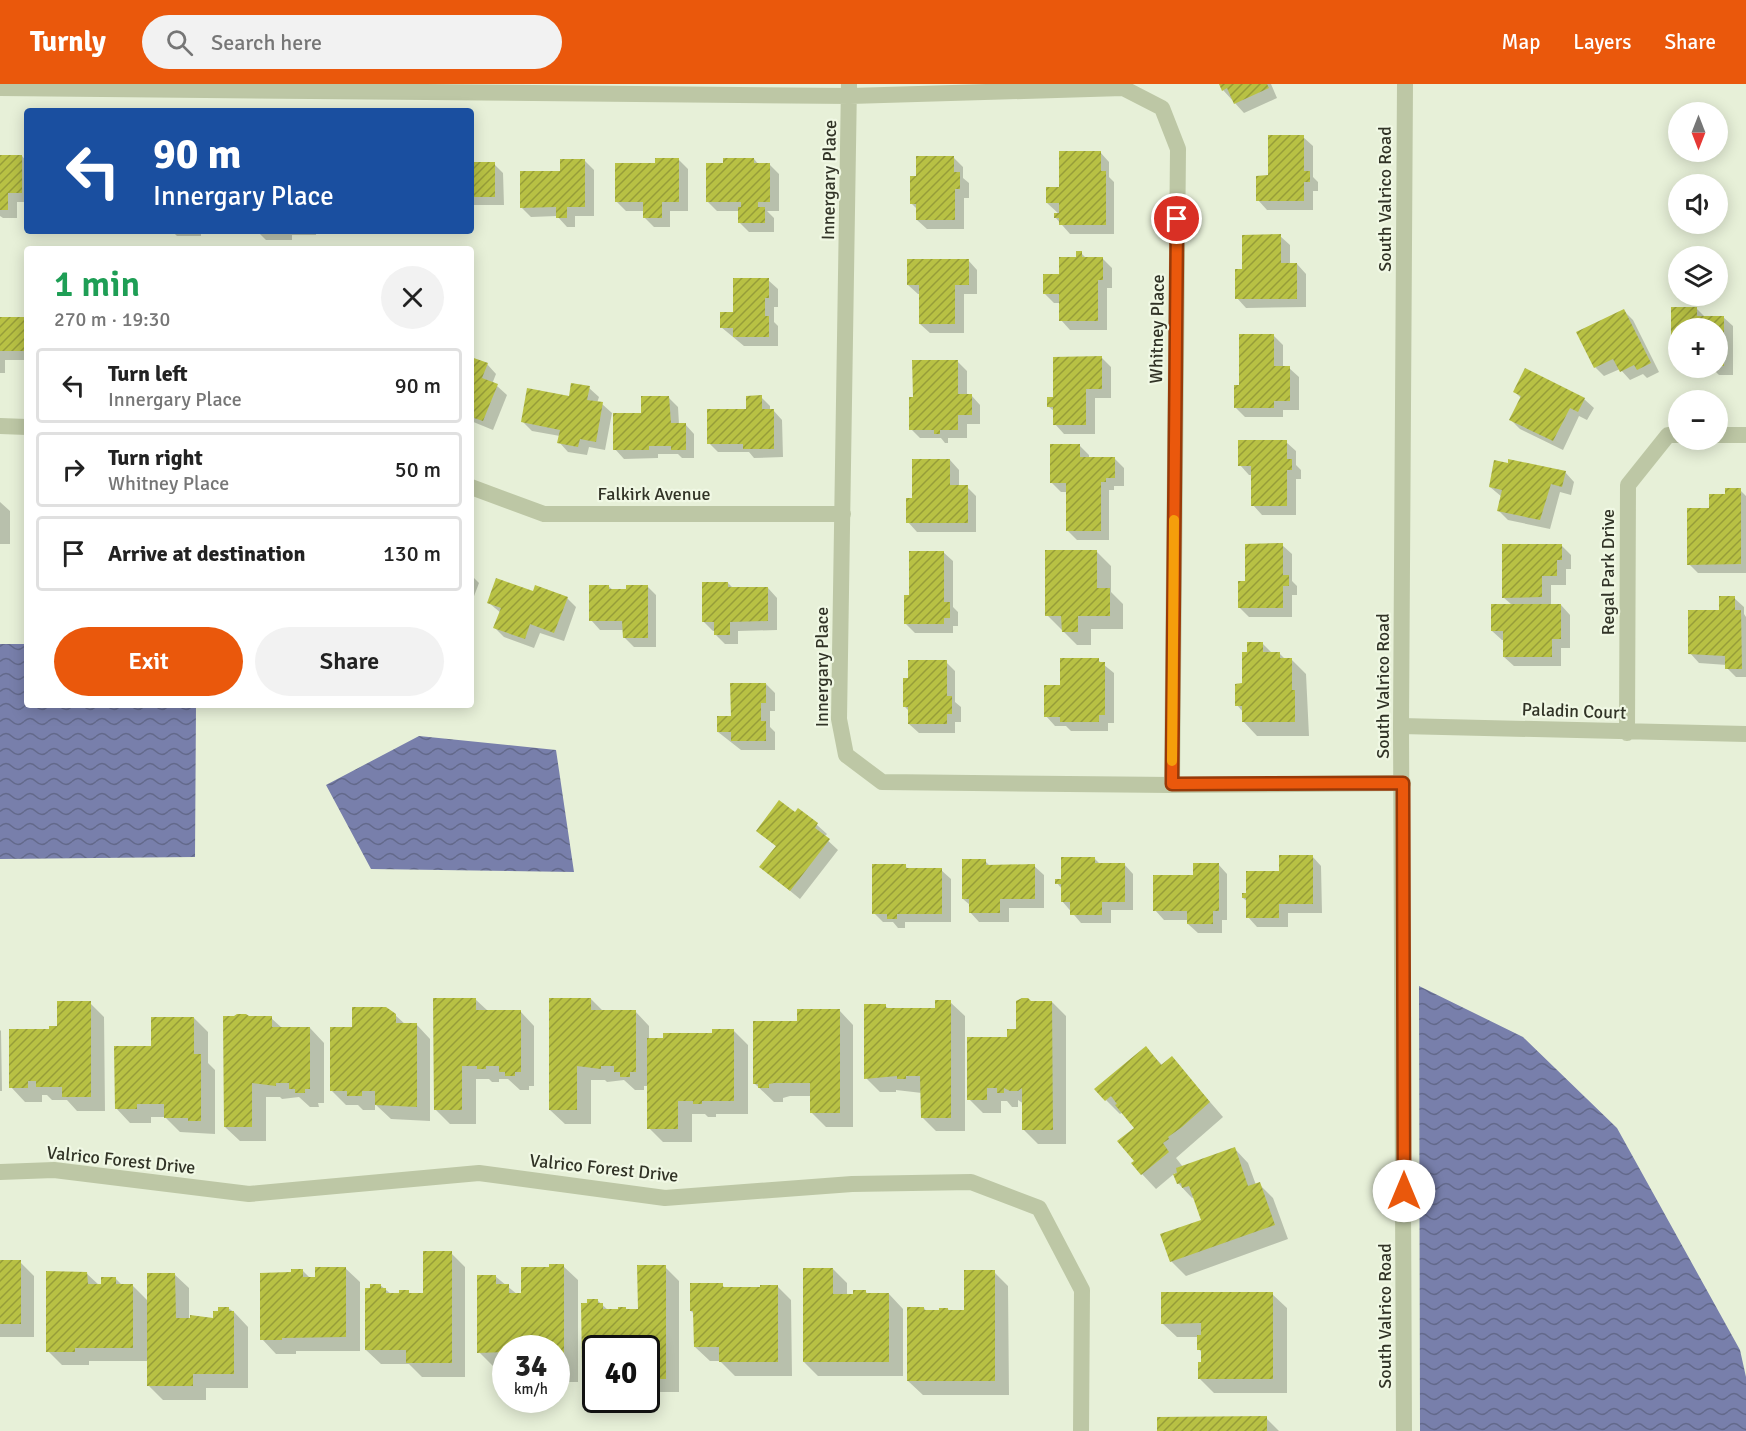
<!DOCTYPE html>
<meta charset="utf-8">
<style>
body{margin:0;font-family:Signika,sans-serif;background:#f2f2f2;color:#222;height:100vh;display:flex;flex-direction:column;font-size:22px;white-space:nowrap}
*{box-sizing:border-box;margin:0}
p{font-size:20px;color:#767676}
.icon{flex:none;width:33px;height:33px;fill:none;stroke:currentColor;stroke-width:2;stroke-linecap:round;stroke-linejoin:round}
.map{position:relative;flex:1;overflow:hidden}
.panel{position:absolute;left:24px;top:162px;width:450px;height:462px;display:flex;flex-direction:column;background:#fff;border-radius:6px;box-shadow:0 3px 15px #0003}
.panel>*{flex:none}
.banner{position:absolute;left:24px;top:24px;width:450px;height:126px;border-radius:6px;box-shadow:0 3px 15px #0003;background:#1a4fa0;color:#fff;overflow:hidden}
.needle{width:39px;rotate:180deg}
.fabs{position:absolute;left:1668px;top:18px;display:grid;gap:12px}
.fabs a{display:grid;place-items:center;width:60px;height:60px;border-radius:50%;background:#fff;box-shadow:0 3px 15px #0003;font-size:30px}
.speed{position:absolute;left:492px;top:1251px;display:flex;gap:12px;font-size:30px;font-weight:700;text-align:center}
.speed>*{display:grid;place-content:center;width:78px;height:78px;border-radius:50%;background:#fff;box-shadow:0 3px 15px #0003;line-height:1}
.speed small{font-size:15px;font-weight:400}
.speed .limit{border:3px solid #111;border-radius:9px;background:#fff;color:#111}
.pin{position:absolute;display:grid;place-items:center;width:51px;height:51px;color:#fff;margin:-26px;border:3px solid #fff;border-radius:50%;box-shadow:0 2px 6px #0007}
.me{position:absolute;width:66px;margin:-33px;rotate:0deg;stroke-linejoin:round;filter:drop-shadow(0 0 4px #0008)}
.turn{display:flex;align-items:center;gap:21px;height:126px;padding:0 30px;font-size:27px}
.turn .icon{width:78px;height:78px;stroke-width:2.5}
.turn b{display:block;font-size:42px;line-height:51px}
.round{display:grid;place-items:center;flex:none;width:63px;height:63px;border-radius:32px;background:#f2f2f2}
.summary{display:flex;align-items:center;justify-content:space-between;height:102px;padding:0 30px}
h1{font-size:36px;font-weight:600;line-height:45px;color:#1e9e55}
.button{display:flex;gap:12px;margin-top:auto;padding:12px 30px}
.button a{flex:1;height:69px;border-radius:36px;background:#ea580c;color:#fff;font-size:24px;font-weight:600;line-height:69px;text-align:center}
.button a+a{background:#f2f2f2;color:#222}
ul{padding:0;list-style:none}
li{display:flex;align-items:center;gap:18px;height:75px;margin:0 12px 9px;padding:0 18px;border:3px solid #e0e0e0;border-radius:6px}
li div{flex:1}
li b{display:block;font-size:22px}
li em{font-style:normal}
header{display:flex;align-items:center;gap:36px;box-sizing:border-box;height:84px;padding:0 30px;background:#ea580c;color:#fff}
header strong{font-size:28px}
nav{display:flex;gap:33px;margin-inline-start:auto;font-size:21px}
.search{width:420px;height:54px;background:#f2f2f2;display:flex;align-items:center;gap:15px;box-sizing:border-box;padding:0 21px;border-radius:33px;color:#767676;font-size:22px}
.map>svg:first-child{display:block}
.water{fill:url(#water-waves)}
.shadow{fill:#0003}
.building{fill:url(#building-hatch)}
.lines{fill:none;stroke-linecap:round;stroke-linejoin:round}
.minor{stroke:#bdc7a5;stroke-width:16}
.tertiary{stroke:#bdc7a5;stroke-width:16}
.route-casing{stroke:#983908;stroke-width:15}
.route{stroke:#ea580c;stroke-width:10}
.slow{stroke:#f59e0b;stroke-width:10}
.labels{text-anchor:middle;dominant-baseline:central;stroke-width:4.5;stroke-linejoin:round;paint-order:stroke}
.street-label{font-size:18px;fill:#313326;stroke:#f0f8e4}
</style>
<header>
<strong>Turnly</strong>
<div class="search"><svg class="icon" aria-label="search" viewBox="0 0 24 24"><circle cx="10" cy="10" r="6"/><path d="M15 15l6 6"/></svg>Search here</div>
<nav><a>Map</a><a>Layers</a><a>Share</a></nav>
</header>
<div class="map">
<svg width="1746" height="1347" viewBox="0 0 1746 1347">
<defs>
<pattern id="water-waves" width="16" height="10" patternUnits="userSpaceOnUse" patternTransform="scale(1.5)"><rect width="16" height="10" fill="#787fab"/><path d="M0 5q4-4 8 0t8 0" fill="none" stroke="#63698b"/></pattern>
<pattern id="building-hatch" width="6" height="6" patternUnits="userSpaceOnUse" patternTransform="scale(1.5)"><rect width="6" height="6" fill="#b8c144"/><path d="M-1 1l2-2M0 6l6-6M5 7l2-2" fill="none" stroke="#969d39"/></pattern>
</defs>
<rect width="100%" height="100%" fill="#e7f0d8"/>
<path class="water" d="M0 560H27V621H196L195 773 0 775Z
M419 652 556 666 574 788 371 785 326 701Z
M1419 902 1523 953 1617 1044 1740 1266 1746 1293V1347H1420Z"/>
<path class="shadow" d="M1221 0H1271L1277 14 1244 29 1223 6Z
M1303 53 1313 62V93L1318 98V107H1313V126H1267L1258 116 1270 93Z
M1100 68 1109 78V93L1114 98V150H1070L1055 133 1059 130 1047 119Z
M0 72H22L27 78V118H17V134H3L0 132Z
M954 74 963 83V94L969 99V114H964V145H927L917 136V125L912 120 917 94Z
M678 75 688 85V127H670V143H654L644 133V127H626L616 117 656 81Z
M754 75 759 81H770L779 90V127H767L774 134V148H749L740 139V127H717L707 117 725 81Z
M585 77 594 86V132H575V143H567L557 132 531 133 521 123 561 89Z
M471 80H494L503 89 504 121H471Z
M65 147H98V149H67Z
M172 147H201V152H177Z
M257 147H316V151H292V156H266Z
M1280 152 1290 161V180H1297L1306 190V223L1246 224 1237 214 1244 187Z
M1081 169 1086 174H1102L1112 184V204H1107V246H1070L1061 236V219H1054L1045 210Z
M968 176 977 186V210H964V249H930L920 240V210H918L908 201Z
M768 196 778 205V223H774V238L778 242V262H744L721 243Z
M1672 225H1697L1705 233H1723L1733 242V291H1719L1712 284H1718V244H1678V278L1673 272Z
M1624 227 1633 236 1659 288 1647 294 1643 290 1630 296 1620 285 1604 292 1595 283Z
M0 234H25L27 236V276H5V289H0Z
M1273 251 1283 261V284H1289L1299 293V326H1283V333H1245L1235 323 1240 302Z
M471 274 487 280 496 290 492 300 497 302 507 311 493 346 471 337Z
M1102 274 1111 283V314H1095V350H1064L1055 340V328L1049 323 1055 314Z
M958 278 967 287V311H971L980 321V340H967V354H948V359H945L941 354H920L911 345 914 314Z
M589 304 599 313 597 319 602 320 612 329 605 366 589 363 587 371 568 368 559 358 560 352 532 347 522 337Z
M1515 308 1584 315 1594 324 1587 336 1579 332 1563 366 1520 345 1511 336 1521 314Z
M761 313 770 322V326H773L782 336 783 373 754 374 749 368H718L709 359Z
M669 314 678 323 679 340H685L694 350V374H682L678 370H658V374L624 375 615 365 643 330Z
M1286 358 1296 367V381L1301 386V395H1296V431H1262L1253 421 1252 391H1249L1240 381Z
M1080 362 1089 371V375H1115L1124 384V402H1114V406H1109V456H1077L1068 447V408H1061L1051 398Z
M950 376 959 386V403H967L976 412V448H917L908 438 913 415Z
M1565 388 1574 398 1571 411 1560 408 1550 445 1508 436 1499 427 1502 413 1490 403Z
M1740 406 1746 412V489H1698L1689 480 1711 426 1726 411Z
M0 418 10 427V460H0Z
M1282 461 1292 470V497L1297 502V511H1292V533H1249L1239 523 1246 499Z
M1561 461 1571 471V485H1566V501H1551V521H1561L1570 531V564H1561V582H1514L1504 573V556H1502L1492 547 1512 521 1503 513Z
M943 468 953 477V523L958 528V542H953V549H915L906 540 911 513Z
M1097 468 1111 482V508L1123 520V545H1091V561H1077L1047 531Z
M471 491 479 499 471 520Z
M728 499 733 504H768L777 514V546L738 547V560H725L715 550V547H713L703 537Z
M608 502 613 506H628L647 502 656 511V563H634L624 553V546H600L591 536Z
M534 509 567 514 576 523 564 557 540 549 534 564 504 553 495 544 501 529 489 519Z
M1734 514 1744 523V530L1746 533V593H1736L1727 584V581L1699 579 1690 569 1720 527Z
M1262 559 1273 570H1280L1285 575H1291L1306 590 1309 652H1257L1243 637V628L1237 621 1243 600 1248 570Z
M1098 576 1114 589V639H1108V647H1071L1066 642H1055L1046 632 1061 603Z
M946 578 955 587V618L961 623V638H955V649H919L909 640V627L904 622 909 595Z
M766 600 775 609V627H770V643L775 648V666H741L718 648Z
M799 726 817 741 827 750 824 753 838 766 800 815 761 783 777 763 758 747 796 730Z
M1312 772 1321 782 1322 829H1288V843H1257L1248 833V818L1243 814 1281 788Z
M1095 775 1100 780H1124L1133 790V826H1111V839H1081L1062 817V805L1057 799Z
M985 777 990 782H1034L1044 791V824H1009V838H979L970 828V821L963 815Z
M1218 780 1227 790V836H1222V849H1198L1188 840V836H1164L1155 826 1195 792Z
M905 782 909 786H941L951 795V838H905V844H898L893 838H883L874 829Z
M475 915 488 927H520L534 942V1002H529V1006H520L508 995H499V998H492L489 995H476V1040H450L435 1025Z
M591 915 603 927H635L649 942V956L714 950 733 946 748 961V1030H716V1033H708L705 1030H692V1058H663L649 1044V1002H644V1006H635L624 996 607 998 605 996H591V1040H565L550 1026Z
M950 918 965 932V1047H936L922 1033V1009L896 1006V1008H880L866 994 885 922 889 925H936Z
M1031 918H1052L1066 932V1060H1038L1024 1046V1020L1018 1016V1023H1012L1007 1017H1001V1029H983L969 1015 1008 954 1018 946Z
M90 919 104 933 105 1027H77L67 1016H52L47 1011H42V1018H25L11 1003 51 947 59 944Z
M839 926 853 941V1043H826L812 1029V1012H790L783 1014V1018H774L754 999 798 939Z
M395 931 405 940H416L430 955V1037L391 1035 375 1020V1026H363L358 1021H346L331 1006 354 944Z
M194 934 208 948V979L215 986V1050L180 1048 165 1033H151V1039H130L116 1024 152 964Z
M248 934H271L282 944H310L324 959V1019H318L319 1023H310L299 1013 282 1015 280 1013H266V1057H240L225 1043Z
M0 946 1 947 2 1007H0Z
M1146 964 1163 982 1172 974 1223 1033 1176 1074 1183 1083 1234 1064 1248 1079 1256 1101 1259 1100 1273 1114 1288 1155 1186 1192 1172 1178 1162 1151 1202 1137 1194 1113 1192 1114 1178 1099 1175 1089 1156 1105 1142 1090 1133 1079 1136 1077V1044L1123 1028 1120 1030 1106 1016Z
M451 1169 465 1183V1293H422L409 1280H381L366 1266 380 1201 391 1210 408 1208 411 1210H425Z
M0 1178H20L34 1192V1253H0Z
M563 1182 578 1196V1298H556V1264H506V1282H493L479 1268 495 1192 518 1211H522L550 1184Z
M665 1183 679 1197V1308H646V1264H596V1294L583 1282 597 1216 609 1227 625 1224 628 1227H639Z
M345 1184 360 1198V1267H296V1270H276L262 1255 293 1189 303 1187 311 1195Z
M833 1185 847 1199V1212L866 1208 868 1210H889L903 1225V1292H818L804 1278Z
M994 1188 1008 1202 1009 1311H923L908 1297 924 1224 927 1228 948 1225 950 1228H966Z
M86 1189 99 1201 115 1194 122 1201H132L149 1218 174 1190 189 1204V1234L199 1233 214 1235 228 1224 234 1228 248 1243V1304H206V1316H163L149 1302V1277H89V1281H62L48 1267Z
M722 1201 726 1205H762L777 1202 791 1216 792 1292H735L720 1277H710L695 1263V1231L691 1227Z
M1272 1210 1287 1224V1309H1214L1200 1295 1202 1269 1199 1265 1198 1253H1177L1162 1239Z
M1266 1334 1279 1347H1158Z"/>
<path class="building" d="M1219 0H1267L1269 4 1234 20 1227 4 1222 7Z
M1268 51H1304V87H1310V98H1304V117H1256V92L1268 91Z
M1059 67H1101V87H1106V141H1059V134H1054V129H1059V119H1046V103H1059Z
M0 71H22V109H8V126H0Z
M916 72H954V88H960V105H955V136H916V120H910V92H916Z
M655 74H679V118H662V134H643V118H615V79H655Z
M723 74H754V79H770V118H758V123H765V139H738V123H741V118H706V79H723Z
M560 75H585V123H567V134H556V123L520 124V87H560Z
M471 78H495V113H471Z
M1281 150V179H1297V215H1235V185H1242V151Z
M1076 167H1082V173H1103V196H1098V237H1059V210H1043V190H1059V173H1076Z
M907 175H969V201H955V240H919V201H907Z
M733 194H769V214H765V232H769V253H733V244H720V228H733Z
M1671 223H1697V232H1724V282H1718V244H1678V273H1671Z
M1624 225 1651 279 1637 286 1634 281 1620 288 1613 275 1594 284 1576 248Z
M0 233H26V267H0Z
M1239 250H1274V282H1290V317H1274V324H1234V301H1239Z
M1102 272V305H1086V341H1053V323H1047V313H1053V273Z
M471 273 488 279 482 294 498 300 483 337 471 333Z
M912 276H958V310H972V331H958V346H940V350H934V346H909V313H913Z
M1525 284 1585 314 1578 328 1570 324 1553 357 1509 336 1521 312 1513 308Z
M571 299 590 302 587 316 603 318 596 358 580 355 578 363 557 359 560 346 521 338 527 304 569 312Z
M762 311V325H774V365H743V360H707V325H746V312Z
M641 312H669L671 339H686V366H671V362H649V366H613V329H641Z
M1238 356H1287V375H1292V386H1287V422H1251V382H1238Z
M1050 360H1080V373H1115V394H1106V398H1101V447H1066V399H1050Z
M912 375H950V401H968V439H906V414H912Z
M1508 375 1566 387 1562 403 1551 400 1540 436 1497 427 1502 406 1489 403 1494 376 1508 379Z
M1725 404H1741V480L1687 481V424H1709V410H1725Z
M1283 459V491H1289V502H1283V524H1238V497H1245V460Z
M1502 460H1562V476H1557V492H1542V513L1502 514Z
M1045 466H1097V504H1110V532H1078V548H1062L1061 532H1045Z
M909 467H944V518H950V534H944V540H904V511H909Z
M496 494 533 507 535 501 568 513 554 549 530 540 525 555 493 544 501 524 487 519Z
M702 498H728V503H768V537L730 538V551H714V538H702Z
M589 501H609V505H626V501H648V554H623L622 537H589Z
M1719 512H1735V526H1741L1742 585H1725V572L1688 570V526H1719Z
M1491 520H1561V555H1552V573H1503V547H1491Z
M1247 558H1263V568H1280V574H1292V606H1295V638H1242V622H1235V600L1242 599V568H1247Z
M1060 574H1099V578H1105V631H1099V638H1060V633H1044V601H1060Z
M908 576H947V612H952V630H947V640H908V623H903V594H908Z
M730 599H766V619H761V637H766V657H731V648H717V632H731Z
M779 716 795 728 798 724 818 739 815 744 830 755 790 807 759 783 776 762 756 747Z
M1279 771H1313V820H1279V834H1246V814H1242V809H1246V787H1279Z
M1061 773H1095V779H1125V818H1102V831H1070V818H1061V800H1055V795H1061Z
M962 775H986V781L1035 780V815H1000V829H969V815H962Z
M1193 779H1219V827H1213V840H1187V827H1153V791H1193Z
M872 780H906V784H942V830H897V835H887V830H872Z
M433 914H476V926H521V988H515V992H505V988H499V982H486V985H477V982H462V1026H434Z
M549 914H591V926H636V988H630V993H620V988H614V982H601V985L577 982V1026H549Z
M1022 914H1028L1031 917H1052L1053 1046H1022V1004L1018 1007H1010L1004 1004V1009H997V1004H987V1016H967V953H1007V945H1016V917Z
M935 916H951V1034H921L920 992H906V995H897V992L864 995V920H886V924H935Z
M57 917H91V1013H62V1003H36V997H28V1004H9V945H49V942H57Z
M352 923H386L396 930V939H417V1023L375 1021V1007H362V1012H347V1007H330V943H352Z
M797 925H840V1029H810V999H774L769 1000V1004H758V1000H753V937H797Z
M237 930H246L249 932H272V943H310V1005H305V1009H295V1005H289V999H276V1002L252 999V1043H224L223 932H234Z
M151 933H194V970H201V1037H188V1034H164V1020H137V1025H115L114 962H151Z
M712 945H734V1017H702V1020H693V1017H678V1045H647V954H663V949H712Z
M1146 962 1161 981 1172 972 1210 1018 1182 1043 1168 1053 1169 1055 1163 1059 1169 1068 1141 1091 1131 1079 1134 1077 1117 1057 1134 1044 1115 1021 1117 1020 1111 1012 1105 1017 1094 1005Z
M1235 1063 1248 1102 1260 1098 1275 1141 1170 1178 1160 1150 1201 1136 1189 1102 1182 1104 1181 1099 1177 1100 1173 1090 1177 1089 1176 1084Z
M423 1167H452V1279H406V1266H365V1204H370V1200H381V1204H386V1209H399V1206H409V1209H423Z
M0 1176H21V1240H0Z
M549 1180H564V1284H556V1264H506V1268L477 1269V1191H496V1200H509V1209H521V1183H549Z
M637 1181H666V1295H646V1264H596V1283H582L581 1219H587V1215H598V1219H603V1225H618V1223H626V1225H638Z
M315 1183H346V1253L282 1254V1256H260V1189L291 1188V1185H303V1193H315Z
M803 1184H833V1210H853V1206H866V1209H889V1278H803Z
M964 1186H995V1297H907V1223H924V1226H939V1224H948V1226H964Z
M46 1187 87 1188 88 1200H101V1193H116V1200H133V1264H75V1268H46Z
M147 1189H175L176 1234H190V1231L213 1234V1227H218V1223H229V1227H234V1290H193V1302H147Z
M690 1199H723V1203H760V1201H778V1278H719V1263H694L693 1227H690Z
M1161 1208H1273V1295H1198V1278H1201V1266H1197V1251H1201V1239L1161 1240Z
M1267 1332V1347H1157V1333Z"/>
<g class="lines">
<path class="minor" d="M849 0 839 635 846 671 882 698 1172 701 1403 699
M0 4 850 12 1123 4 1162 24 1178 65 1172 701
M0 342 27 343
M1718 351H1746
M471 403 544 430H843
M1401 642 1746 650
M1627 649 1628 401 1668 351H1678
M0 1088 54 1086 249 1110 479 1089 665 1114 852 1100 971 1098 1039 1124 1082 1206 1081 1347"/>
<path class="tertiary" d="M1404 1347 1401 642 1405 0"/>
</g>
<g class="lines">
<defs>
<path id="route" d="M1177 135 1172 700 1403 699 1404 1107"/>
</defs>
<use href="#route" class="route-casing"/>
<use href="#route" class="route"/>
<path class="slow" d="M1172 677 1174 436"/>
</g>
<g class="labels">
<g class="street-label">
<text transform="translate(829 96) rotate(-89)">Innergary Place</text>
<text transform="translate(1385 115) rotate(-90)">South Valrico Road</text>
<text transform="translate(1157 245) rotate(-89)">Whitney Place</text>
<text x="654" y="410">Falkirk Avenue</text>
<text transform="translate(1608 488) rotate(-90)">Regal Park Drive</text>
<text transform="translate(822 583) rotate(-90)">Innergary Place</text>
<text transform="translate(1383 602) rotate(-90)">South Valrico Road</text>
<text transform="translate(1574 627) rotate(2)">Paladin Court</text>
<text transform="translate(121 1076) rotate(6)">Valrico Forest Drive</text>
<text transform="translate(604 1084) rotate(6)">Valrico Forest Drive</text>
<text transform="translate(1385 1232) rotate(-90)">South Valrico Road</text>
</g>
</g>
</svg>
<div class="fabs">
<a><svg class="needle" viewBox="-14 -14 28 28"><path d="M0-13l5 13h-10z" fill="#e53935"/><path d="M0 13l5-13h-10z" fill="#767676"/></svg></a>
<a><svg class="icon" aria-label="sound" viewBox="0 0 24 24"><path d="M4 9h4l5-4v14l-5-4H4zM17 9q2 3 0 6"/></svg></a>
<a><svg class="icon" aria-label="layers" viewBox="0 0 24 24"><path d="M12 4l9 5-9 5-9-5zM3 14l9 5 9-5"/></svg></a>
<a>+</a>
<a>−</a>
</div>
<div class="speed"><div>34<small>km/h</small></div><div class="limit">40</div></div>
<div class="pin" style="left:1177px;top:135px;background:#d93025"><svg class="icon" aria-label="arrive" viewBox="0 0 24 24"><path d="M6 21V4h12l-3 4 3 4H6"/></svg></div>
<svg class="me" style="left:1404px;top:1107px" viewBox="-20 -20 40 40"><circle r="19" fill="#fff"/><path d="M0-13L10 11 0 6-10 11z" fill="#ea580c"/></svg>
<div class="banner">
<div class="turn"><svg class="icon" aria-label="left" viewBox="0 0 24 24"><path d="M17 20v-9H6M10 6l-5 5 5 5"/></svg><div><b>90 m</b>Innergary Place</div></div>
</div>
<section class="panel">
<div class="summary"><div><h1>1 min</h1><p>270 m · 19:30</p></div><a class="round"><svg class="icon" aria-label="close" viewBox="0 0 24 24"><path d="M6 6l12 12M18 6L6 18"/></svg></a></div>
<ul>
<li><svg class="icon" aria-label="left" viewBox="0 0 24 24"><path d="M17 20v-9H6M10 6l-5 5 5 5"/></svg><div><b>Turn left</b><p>Innergary Place</p></div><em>90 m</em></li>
<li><svg class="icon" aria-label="right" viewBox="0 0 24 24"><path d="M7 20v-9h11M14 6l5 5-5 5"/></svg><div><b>Turn right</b><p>Whitney Place</p></div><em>50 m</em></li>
<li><svg class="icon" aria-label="arrive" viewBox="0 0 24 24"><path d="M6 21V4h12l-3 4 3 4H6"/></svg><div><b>Arrive at destination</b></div><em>130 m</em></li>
</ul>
<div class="button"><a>Exit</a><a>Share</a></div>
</section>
</div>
